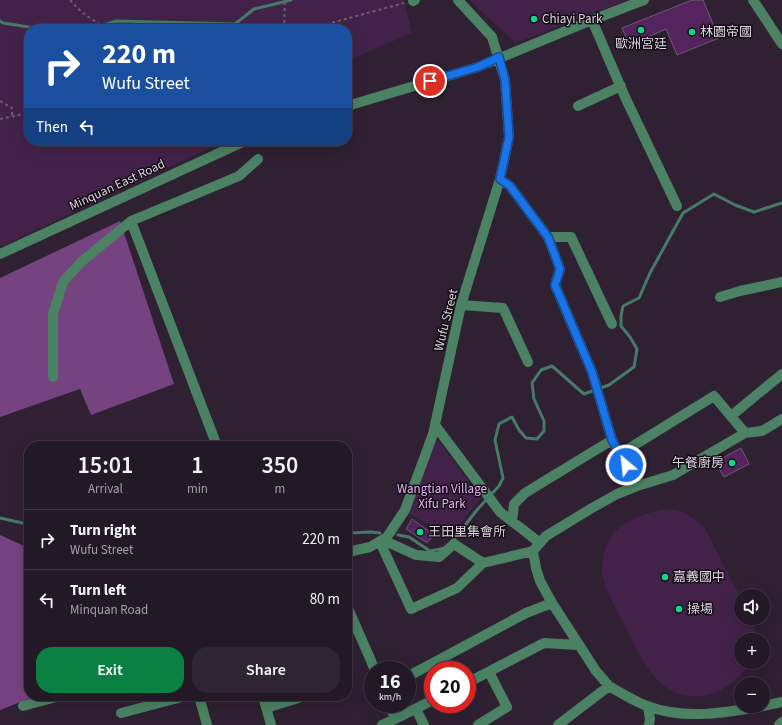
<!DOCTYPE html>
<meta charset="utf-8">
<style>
body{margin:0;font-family:"Source Sans 3","Noto Sans TC",sans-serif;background:#2f2532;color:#f1f3f6;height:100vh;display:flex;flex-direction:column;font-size:15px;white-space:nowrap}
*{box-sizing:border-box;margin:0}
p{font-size:13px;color:#a3a0a7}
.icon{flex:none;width:22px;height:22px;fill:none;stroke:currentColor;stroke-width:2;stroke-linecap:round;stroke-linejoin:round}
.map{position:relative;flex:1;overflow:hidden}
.panel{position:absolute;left:24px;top:441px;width:328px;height:260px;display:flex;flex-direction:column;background:#231826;border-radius:16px;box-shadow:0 4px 16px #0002,0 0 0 1px #403743}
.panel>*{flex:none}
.hud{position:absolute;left:24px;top:24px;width:328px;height:122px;border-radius:16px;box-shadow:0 4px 16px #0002,0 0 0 1px #403743;background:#1a4fa0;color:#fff;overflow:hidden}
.fabs{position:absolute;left:734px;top:589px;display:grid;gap:8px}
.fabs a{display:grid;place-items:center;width:36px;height:36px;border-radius:50%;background:#231826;box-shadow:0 4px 16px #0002,0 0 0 1px #403743;font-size:20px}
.speed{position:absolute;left:364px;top:661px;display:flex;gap:8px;font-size:20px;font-weight:700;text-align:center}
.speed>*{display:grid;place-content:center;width:52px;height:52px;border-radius:50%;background:#231826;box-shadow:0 4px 16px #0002,0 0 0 1px #403743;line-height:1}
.speed small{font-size:10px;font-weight:400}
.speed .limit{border:6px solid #d22;background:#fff;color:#111}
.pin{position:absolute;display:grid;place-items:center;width:34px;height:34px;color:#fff;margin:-17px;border:2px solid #fff;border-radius:50%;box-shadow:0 1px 4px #0007}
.me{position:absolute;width:44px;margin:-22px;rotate:332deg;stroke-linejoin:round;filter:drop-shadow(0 0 3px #0008)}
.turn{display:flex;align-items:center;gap:14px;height:84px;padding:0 12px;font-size:18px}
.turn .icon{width:52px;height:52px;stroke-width:2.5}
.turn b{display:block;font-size:28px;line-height:34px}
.then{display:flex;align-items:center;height:38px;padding:0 12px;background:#0003;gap:8px;font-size:15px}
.eta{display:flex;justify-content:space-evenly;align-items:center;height:68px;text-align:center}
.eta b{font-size:24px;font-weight:600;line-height:28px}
.button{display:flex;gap:8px;margin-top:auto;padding:8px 12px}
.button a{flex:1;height:46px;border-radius:16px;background:#0b8043;color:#fff;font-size:16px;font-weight:600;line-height:46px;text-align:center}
.button a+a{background:#2f2532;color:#f1f3f6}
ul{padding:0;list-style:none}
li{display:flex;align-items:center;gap:12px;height:60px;padding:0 12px;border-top:1px solid #403743}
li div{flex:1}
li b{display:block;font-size:15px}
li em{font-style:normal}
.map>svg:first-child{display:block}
.green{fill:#422249}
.forest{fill:#764381}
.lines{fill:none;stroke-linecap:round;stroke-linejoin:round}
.stream{stroke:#467b68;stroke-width:3}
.building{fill:#55245f;stroke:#6b5a6e}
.path{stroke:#6b5e6e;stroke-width:2;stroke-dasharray:3 3;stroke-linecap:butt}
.minor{stroke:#4a8263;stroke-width:10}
.route-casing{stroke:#114b97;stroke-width:10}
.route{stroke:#1a73e8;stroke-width:7}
.poi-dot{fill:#0ed98a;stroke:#130d15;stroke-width:1.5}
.labels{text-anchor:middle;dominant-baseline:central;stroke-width:3;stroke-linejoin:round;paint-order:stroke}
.poi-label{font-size:13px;fill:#ded4e0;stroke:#130d15;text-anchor:start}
.street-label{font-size:13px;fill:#ded4e0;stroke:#130d15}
.park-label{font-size:13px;fill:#ebb1f7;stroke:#130d15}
</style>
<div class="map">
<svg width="782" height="725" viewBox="0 0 782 725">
<rect width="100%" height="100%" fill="#2f2032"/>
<path class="green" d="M0 0H404L412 33 347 61V29H29V141H225L0 247Z
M469 0H627L516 43Z
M433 434 481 498 450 536 414 517 405 510Z
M667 509 683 512 704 526 741 599V618H750L756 632V640H741V662H750C732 693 690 710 661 683 645 669 636 648 627 630 618 614 606 592 602 574 601 567 603 559 604 553 611 523 640 514 667 509Z"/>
<path class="forest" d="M120 221 174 384 91 415 80 389 0 417V278Z
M0 535 29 548V696H36L0 710Z"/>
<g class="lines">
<path class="stream" d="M0 21 3 23 42 29
M91 29 116 21 235 24 254 9 291 0
M0 518 27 524 29 527
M347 533 371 532 380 533
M398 535 409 537 430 551 445 548
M452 541 460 532 476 511 499 486 503 478 495 440 499 424 512 417 519 430 526 438 537 439 544 431V421L534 399 532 383 541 370 552 366 584 394 609 385 634 367 637 349 630 337 621 326V316L623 306 639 298 650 273 683 213 714 194 735 205 754 212 782 203"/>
</g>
<path class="building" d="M692 0H703L719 38 677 55 666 29 629 45 622 28Z
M741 448 749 464 724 477 715 462Z
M412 519 434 535 427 543 406 529Z"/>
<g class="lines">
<path class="path" d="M70 0C82 14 91 19 108 29
M284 29 285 0
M309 29 404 3
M0 101 12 108V117
M0 119 29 113"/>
<path class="minor" d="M753 0 782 44
M413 1 415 0
M592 20 625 97 677 206
M347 106 478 67 592 20 644 0
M578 106 621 86
M500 179 510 186 548 237H571L612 324
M131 221 217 446
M548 237 560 269 555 285 592 372 612 440 637 486
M0 254 245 141
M720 297 740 291 782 282
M461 305 503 308 528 362
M53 377V314L63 282 81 262 131 221 239 176 258 159
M731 416 782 374
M435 425 500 512 540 543
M89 445 90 446
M620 454 714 396 745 433
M512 522 514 504 525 493 612 440
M383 540 416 555 439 557 454 544 483 563 533 551
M380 542 411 609 457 588 483 563
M347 556 348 552 370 547 387 537 405 510 433 434 461 305 500 179 509 137 505 80 492 37 458 0
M347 606 375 670
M407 677 526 613 552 603
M467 683 544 643 578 645
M609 686C621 693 634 701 647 706 684 720 725 713 762 706
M199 696 207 725
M263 696 271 725
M23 706 60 696
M763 706 782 702
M648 707 650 719 649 725
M266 708 305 696
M416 709 424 725
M121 713 186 696
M395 719 433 700
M382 725 395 719 389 704
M478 725 507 707 489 672
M558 725 609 686 596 671 552 603 540 581 536 568 533 551 546 536 592 508 617 494 637 486 673 475 745 433 762 431 782 419
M779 725 782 722"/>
</g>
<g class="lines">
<defs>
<path id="route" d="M430 81 478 67 499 57 505 80 509 137 500 179 510 186 548 237 560 269 555 285 592 372 612 440 626 465"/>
</defs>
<use href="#route" class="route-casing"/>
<use href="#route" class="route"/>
</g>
<g class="poi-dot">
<circle cx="534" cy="19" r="4"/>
<circle cx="641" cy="30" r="4"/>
<circle cx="692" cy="32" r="4"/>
<circle cx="732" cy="463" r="4"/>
<circle cx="420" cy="532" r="4"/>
<circle cx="665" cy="577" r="4"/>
<circle cx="679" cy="609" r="4"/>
</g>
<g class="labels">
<g class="poi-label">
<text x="542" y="19">Chiayi Park</text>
<text x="700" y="32">林園帝國</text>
<text x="641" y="44" text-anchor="middle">歐洲宮廷</text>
<text x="724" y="463" text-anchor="end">午餐廚房</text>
<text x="428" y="532">王田里集會所</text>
<text x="673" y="577">嘉義國中</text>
<text x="687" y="609">操場</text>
</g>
<g class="street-label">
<text transform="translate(117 185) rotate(-25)">Minquan East Road</text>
<text transform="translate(446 320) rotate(-76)">Wufu Street</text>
</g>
<g class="park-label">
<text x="442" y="489">Wangtian Village<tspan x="442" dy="15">Xifu Park</tspan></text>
</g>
</g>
</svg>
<div class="fabs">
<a><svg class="icon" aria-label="sound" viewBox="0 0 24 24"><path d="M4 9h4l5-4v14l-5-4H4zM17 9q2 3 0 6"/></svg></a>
<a>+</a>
<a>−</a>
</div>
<div class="speed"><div>16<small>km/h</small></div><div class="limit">20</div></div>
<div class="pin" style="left:430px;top:81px;background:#d93025"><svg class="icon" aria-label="arrive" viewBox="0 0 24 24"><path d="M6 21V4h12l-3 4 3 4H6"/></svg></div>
<svg class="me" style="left:626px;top:465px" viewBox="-20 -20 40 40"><circle r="17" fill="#1a73e8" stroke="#fff" stroke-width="3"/><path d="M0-11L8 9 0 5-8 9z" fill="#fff"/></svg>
<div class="hud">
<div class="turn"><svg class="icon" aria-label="right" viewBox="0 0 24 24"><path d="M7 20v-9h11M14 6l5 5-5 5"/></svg><div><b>220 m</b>Wufu Street</div></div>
<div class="then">Then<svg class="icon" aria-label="left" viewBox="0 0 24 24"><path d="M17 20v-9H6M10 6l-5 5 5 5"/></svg></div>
</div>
<section class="panel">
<div class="eta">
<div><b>15:01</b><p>Arrival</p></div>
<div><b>1</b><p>min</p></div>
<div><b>350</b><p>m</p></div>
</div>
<ul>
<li><svg class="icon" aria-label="right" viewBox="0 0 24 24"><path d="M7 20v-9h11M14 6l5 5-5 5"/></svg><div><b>Turn right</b><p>Wufu Street</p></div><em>220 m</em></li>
<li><svg class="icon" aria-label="left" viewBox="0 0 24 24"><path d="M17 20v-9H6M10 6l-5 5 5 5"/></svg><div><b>Turn left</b><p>Minquan Road</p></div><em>80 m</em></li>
</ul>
<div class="button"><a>Exit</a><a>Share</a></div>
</section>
</div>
